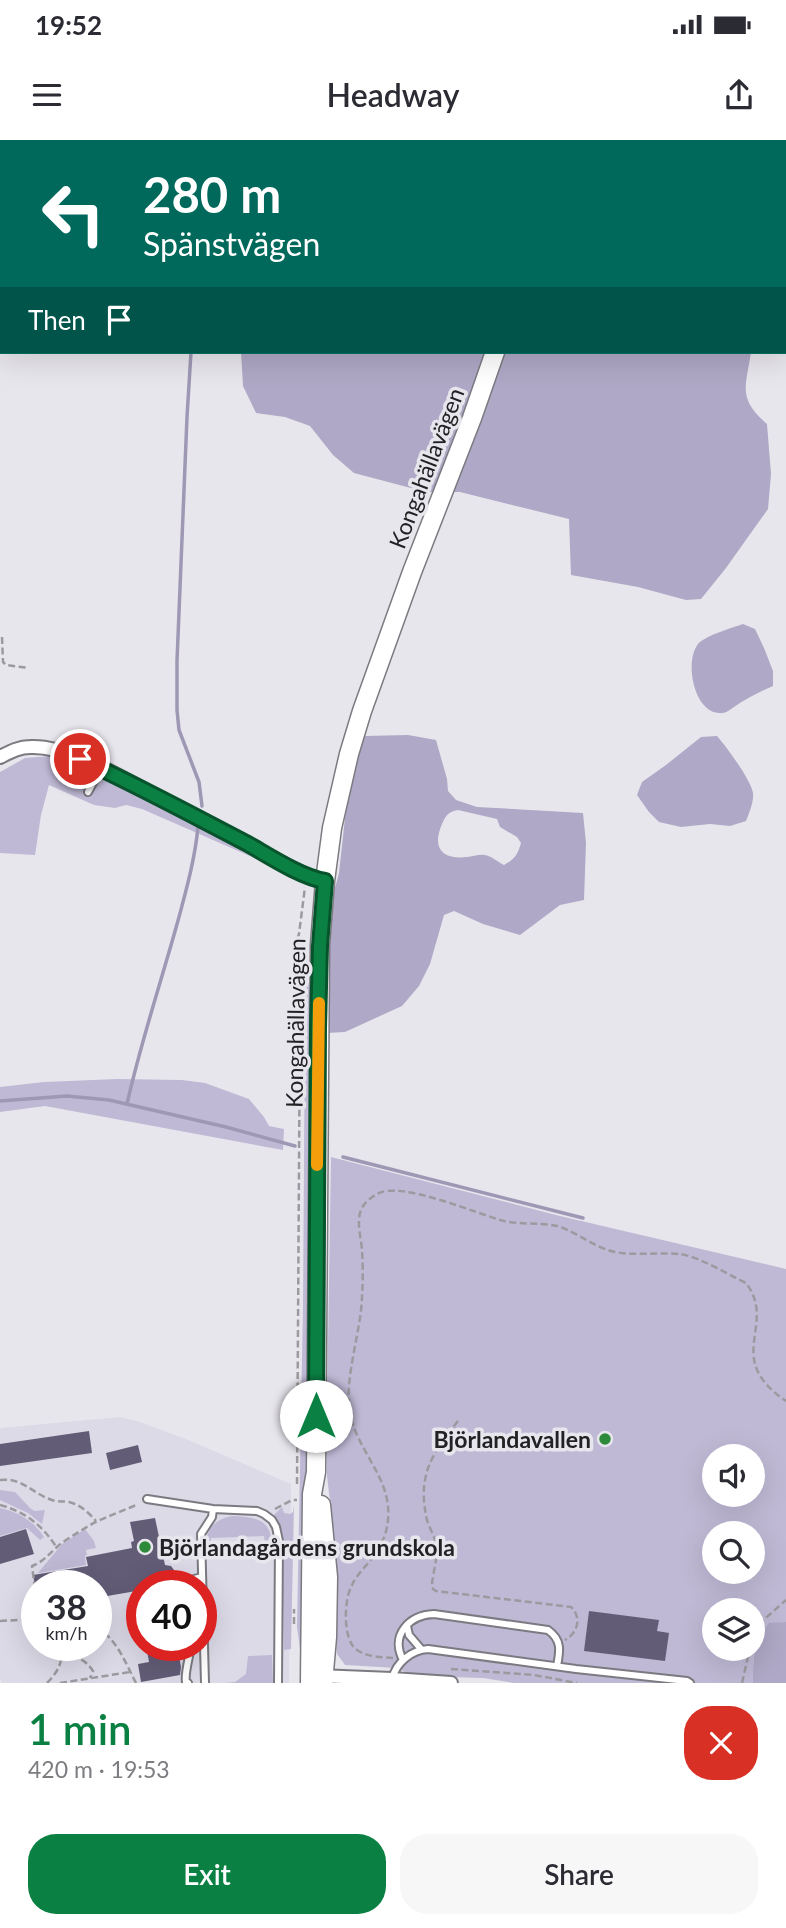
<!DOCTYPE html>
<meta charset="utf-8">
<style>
body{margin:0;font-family:Lato,sans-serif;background:#f7f7f7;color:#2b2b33;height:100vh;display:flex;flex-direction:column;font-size:26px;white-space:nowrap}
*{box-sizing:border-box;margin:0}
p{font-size:23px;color:#7c7c81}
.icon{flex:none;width:38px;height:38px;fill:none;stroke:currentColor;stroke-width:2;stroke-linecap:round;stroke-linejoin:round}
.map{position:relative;height:1543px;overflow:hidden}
.drawer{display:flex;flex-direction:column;background:#fff;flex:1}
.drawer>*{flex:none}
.guide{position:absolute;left:0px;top:0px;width:788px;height:214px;box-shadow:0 7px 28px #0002;background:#00695c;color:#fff;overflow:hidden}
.controls{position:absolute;left:702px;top:1304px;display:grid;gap:14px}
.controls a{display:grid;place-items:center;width:63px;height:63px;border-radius:50%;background:#fff;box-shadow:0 7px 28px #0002;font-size:35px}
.speed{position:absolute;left:21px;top:1430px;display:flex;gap:14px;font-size:35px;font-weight:700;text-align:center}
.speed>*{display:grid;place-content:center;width:91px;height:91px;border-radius:50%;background:#fff;box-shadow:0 7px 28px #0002;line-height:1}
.speed small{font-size:18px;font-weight:400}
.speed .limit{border:10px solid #d22;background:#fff;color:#111}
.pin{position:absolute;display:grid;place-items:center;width:60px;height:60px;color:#fff;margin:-30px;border:4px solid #fff;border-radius:50%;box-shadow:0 2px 7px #0007}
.me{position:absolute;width:77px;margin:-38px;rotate:0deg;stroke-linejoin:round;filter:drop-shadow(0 0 5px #0008)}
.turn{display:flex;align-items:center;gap:24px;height:147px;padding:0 28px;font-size:32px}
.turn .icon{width:91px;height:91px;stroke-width:2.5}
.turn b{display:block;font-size:49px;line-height:60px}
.then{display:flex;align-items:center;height:66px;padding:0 28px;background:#0003;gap:14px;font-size:26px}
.round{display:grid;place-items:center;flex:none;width:74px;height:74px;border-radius:28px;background:#f7f7f7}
.overview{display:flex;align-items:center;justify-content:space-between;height:119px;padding:0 28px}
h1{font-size:42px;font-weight:600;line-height:52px;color:#0b8043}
.cta{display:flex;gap:14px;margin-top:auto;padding:14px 28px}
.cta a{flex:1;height:80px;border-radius:28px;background:#0b8043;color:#fff;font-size:28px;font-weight:600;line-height:80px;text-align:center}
.cta a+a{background:#f7f7f7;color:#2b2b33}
.status{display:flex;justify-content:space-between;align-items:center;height:49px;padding:0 35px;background:#fff;direction:ltr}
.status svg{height:19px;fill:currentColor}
header{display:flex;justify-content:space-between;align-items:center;height:91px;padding:0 28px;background:#fff;font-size:32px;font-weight:600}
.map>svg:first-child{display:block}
.built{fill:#dddae8;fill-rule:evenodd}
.green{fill:#bfb9d5;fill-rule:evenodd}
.forest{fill:#afa8c6;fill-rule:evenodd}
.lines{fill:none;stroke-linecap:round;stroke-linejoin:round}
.stream{stroke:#9e98b5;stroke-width:3.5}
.building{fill:#635c77}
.lane-casing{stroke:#7b7a80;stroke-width:10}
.street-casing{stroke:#7b7a80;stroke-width:16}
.secondary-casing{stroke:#7b7a80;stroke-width:21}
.path{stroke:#9c9a9f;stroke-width:2.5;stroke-dasharray:7 3.5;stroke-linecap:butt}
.lane{stroke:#fff;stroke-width:6}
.street{stroke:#fff;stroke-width:12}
.secondary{stroke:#fff;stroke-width:18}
.route-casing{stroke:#07532c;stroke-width:18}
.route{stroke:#0b8043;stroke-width:12}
.slow{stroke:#f59e0b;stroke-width:12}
.poi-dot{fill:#2e8a3b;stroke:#e8e6ed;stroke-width:2.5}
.labels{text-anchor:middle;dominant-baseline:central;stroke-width:7;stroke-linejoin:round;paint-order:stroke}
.street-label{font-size:23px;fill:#222224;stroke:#e8e6ed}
.poi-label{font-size:23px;font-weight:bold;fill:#222224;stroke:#e8e6ed;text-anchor:end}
</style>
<div class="status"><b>19:52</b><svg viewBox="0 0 49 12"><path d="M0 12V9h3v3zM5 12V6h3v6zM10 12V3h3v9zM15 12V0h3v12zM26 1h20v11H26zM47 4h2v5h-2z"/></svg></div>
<header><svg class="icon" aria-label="menu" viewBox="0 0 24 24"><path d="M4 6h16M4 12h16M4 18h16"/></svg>Headway<svg class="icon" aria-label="share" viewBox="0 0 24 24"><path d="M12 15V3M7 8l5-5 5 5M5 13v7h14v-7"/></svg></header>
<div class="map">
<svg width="786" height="1543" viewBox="0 0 786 1543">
<rect width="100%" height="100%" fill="#e8e6ed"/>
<path class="built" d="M120 1277 140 1282 186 1299 291 1344 289 1543H2L0 1539V1288ZM37 1446H96V1505H37ZM142 1446H201V1505H142Z"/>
<path class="green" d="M51 616C125 641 191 682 259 720L142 669 126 665 115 668 94 665 49 645 41 675 35 715 0 713V632L25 618Z
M299 812 300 821C309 834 310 853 312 869L310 1258 302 1512 300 1509 297 1487 303 1167 305 876 296 820Z
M117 939 182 940 205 943 249 959 264 977 269 986 284 989 283 1010 45 966 0 972V947L44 942Z
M331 1017 560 1076 786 1129V1482L769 1484C753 1502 753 1519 753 1543H514L483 1538 416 1536 396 1528 345 1525 337 1514 335 1491 334 1396 327 1336V1268ZM714 1316H752V1354H714ZM714 1393H752V1432H714ZM714 1470H752V1508H714Z
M0 1350 15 1352 31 1369 35 1371 45 1370 42 1384 28 1373 0 1360Z
M294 1365 291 1509 284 1510 282 1400 280 1386 274 1375 282 1367 284 1373 290 1374 293 1372Z
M0 1368C18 1372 34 1381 44 1397L40 1400 27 1388 0 1396Z
M232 1376C253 1377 270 1378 272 1403L265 1406 264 1396 211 1398 210 1413H205C205 1393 211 1380 232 1376Z
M85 1389 94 1401 96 1408 86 1410 87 1415 85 1416 86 1425 38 1433 62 1404Z
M272 1515 273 1543H225L235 1542 246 1534 248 1516Z"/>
<path class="forest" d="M241 212H751C746 247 737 258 767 284L771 334 768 369 726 428 701 459 686 460 638 447 571 435 569 379 460 352H426L354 333 333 315 310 286 285 277 256 273 243 246Z
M743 484 755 489 764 508 773 531V546C759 552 747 558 734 567 730 570 725 574 719 573 694 572 684 522 698 504 706 495 732 488 743 484Z
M408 595 436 600 447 639 448 651 456 660 477 667 583 673 586 703 584 760 560 765 520 795 483 784 454 771 444 775 430 824 419 846 402 866 345 892 326 893 332 759 339 733 347 660 362 602 365 596ZM458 670 497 679 500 687 517 697 521 703C518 714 515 719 504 725 498 722 490 715 484 715 479 714 472 717 467 717 441 720 432 707 442 684 446 675 448 672 458 670Z
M717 596C726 606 751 640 753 653 754 662 749 673 746 681L730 686 710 684 681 687 659 682 649 672 637 655 642 642 666 625 701 597Z
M786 1482V1543H753C753 1519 753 1502 769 1483Z"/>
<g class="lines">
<path class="stream" d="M251 2 252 0
M191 212 187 277 177 521V570L179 590 199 642 202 666
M0 961 67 956 109 960 226 987 295 1006
M127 964C141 901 162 839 179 777 187 747 195 718 198 687
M343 1017 583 1078"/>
</g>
<path class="building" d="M89 1291 92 1313 0 1326V1304Z
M138 1305 142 1322 110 1330 106 1313Z
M155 1378 165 1425 171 1426 174 1430 172 1435 166 1437 167 1446H142V1450L96 1458V1446H35L33 1435 88 1426 86 1417 132 1408 131 1402 134 1401 130 1382Z
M26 1389 34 1414 0 1424V1397Z
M589 1471 659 1480 657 1491 669 1493 665 1521 584 1511Z
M146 1505H177L181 1527 180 1535 141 1542 138 1524 149 1522Z"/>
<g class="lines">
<defs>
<path id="lane" d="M88 652 101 628
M147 1359 213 1369 257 1371 264 1374 272 1380 276 1387 279 1401 278 1543
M185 1446 190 1440 202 1437
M407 1486 409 1495 421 1509
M403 1520C390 1495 409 1475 434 1474L548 1490C562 1500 560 1511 557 1526
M392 1539C396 1523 411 1510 428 1509L576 1529 687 1541 690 1543
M188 1543 186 1542C184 1534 190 1515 191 1505
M205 1543 201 1394 212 1377 213 1369"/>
<path id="street" d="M591 2 592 0
M0 617C10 612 19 607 30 607 69 605 124 639 158 657 194 676 231 695 267 715 285 724 305 737 325 741
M318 1536 392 1539 451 1543"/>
<path id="secondary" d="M543 2V0
M321 1365 328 1437 327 1497 323 1543
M310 1543 312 1354 316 1332 320 805 325 741 332 688 349 614 362 571 412 432 472 278 495 212"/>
</defs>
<use href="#lane" class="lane-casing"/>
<use href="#street" class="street-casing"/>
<use href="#secondary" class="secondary-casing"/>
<path class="path" d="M2 497 3 522 6 525 29 528
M458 1281C431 1315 417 1336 427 1380 430 1389 435 1398 437 1406 438 1416 433 1433 432 1444L433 1449 436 1451 571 1467C582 1477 578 1493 565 1500
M0 1340C22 1337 33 1354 52 1360 57 1362 63 1361 69 1362 81 1365 89 1373 96 1381
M297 1344 300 868 296 848 294 809 299 794 305 747
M0 1365C26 1372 43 1386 57 1408
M275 1369 292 1360H297
M29 1479 36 1456 32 1426C43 1422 49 1414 58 1406 65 1400 74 1395 82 1390 100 1378 119 1373 138 1364
M0 1481 37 1479
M294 1484V1469
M96 1487C117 1499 125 1522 136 1543
M752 1493 758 1485 786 1460
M393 1518C381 1517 367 1517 357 1510 342 1500 344 1459 352 1445 358 1432 370 1423 377 1411 388 1394 391 1375 386 1355 379 1328 358 1306 351 1278 342 1243 361 1194 362 1157 363 1142 363 1125 362 1110 361 1097 357 1085 360 1073 362 1064 370 1058 377 1054 400 1040 477 1074 504 1081 521 1085 540 1082 557 1086 577 1092 595 1108 615 1112 636 1116 657 1112 679 1114 696 1115 729 1135 746 1143 778 1185 722 1218 786 1261
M61 1520C75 1514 85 1519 93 1531L90 1538
M451 1529 534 1535 577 1543
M47 1543C58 1532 64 1521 61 1505
M60 1543 130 1532
M742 1543 750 1508"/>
<use href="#lane" class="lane"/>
<use href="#street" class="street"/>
<use href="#secondary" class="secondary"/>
</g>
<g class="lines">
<defs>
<path id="route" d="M80 619C137 645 192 675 248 704 269 716 301 737 325 741L320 806 318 888 316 1276"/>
</defs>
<use href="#route" class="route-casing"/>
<use href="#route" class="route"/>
<path class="slow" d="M317 1025 319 863"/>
</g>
<g class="poi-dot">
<circle cx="605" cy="1299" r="7"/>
<circle cx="145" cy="1407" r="7"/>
</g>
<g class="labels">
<g class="street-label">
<text transform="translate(426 328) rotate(-69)">Kongahällavägen</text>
<text transform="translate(295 883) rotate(-89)">Kongahällavägen</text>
</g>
<g class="poi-label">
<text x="591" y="1299">Björlandavallen</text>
<text x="159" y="1407" text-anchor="start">Björlandagårdens grundskola</text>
</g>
</g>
</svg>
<div class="controls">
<a><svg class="icon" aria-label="sound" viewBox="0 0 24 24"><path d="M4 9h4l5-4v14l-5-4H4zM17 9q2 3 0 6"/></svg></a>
<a><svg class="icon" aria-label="search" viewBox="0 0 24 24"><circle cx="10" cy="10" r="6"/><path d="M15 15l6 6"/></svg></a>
<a><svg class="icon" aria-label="layers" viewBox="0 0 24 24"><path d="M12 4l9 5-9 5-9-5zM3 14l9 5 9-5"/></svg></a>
</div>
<div class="speed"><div>38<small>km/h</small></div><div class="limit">40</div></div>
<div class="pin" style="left:80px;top:619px;background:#d93025"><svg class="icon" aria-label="arrive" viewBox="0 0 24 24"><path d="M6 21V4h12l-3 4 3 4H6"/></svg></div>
<svg class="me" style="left:316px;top:1276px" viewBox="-20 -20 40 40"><circle r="19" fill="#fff"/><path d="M0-13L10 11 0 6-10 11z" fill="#0b8043"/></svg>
<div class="guide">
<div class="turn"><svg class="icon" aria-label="left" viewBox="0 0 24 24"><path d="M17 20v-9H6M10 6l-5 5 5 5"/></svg><div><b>280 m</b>Spänstvägen</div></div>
<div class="then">Then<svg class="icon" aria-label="arrive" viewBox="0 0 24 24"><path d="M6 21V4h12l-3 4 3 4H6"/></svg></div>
</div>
</div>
<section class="drawer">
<div class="overview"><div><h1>1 min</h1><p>420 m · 19:53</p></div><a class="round" style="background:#d93025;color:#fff"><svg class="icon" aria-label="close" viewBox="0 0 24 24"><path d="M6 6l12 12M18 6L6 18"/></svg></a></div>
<div class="cta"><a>Exit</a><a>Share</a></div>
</section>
